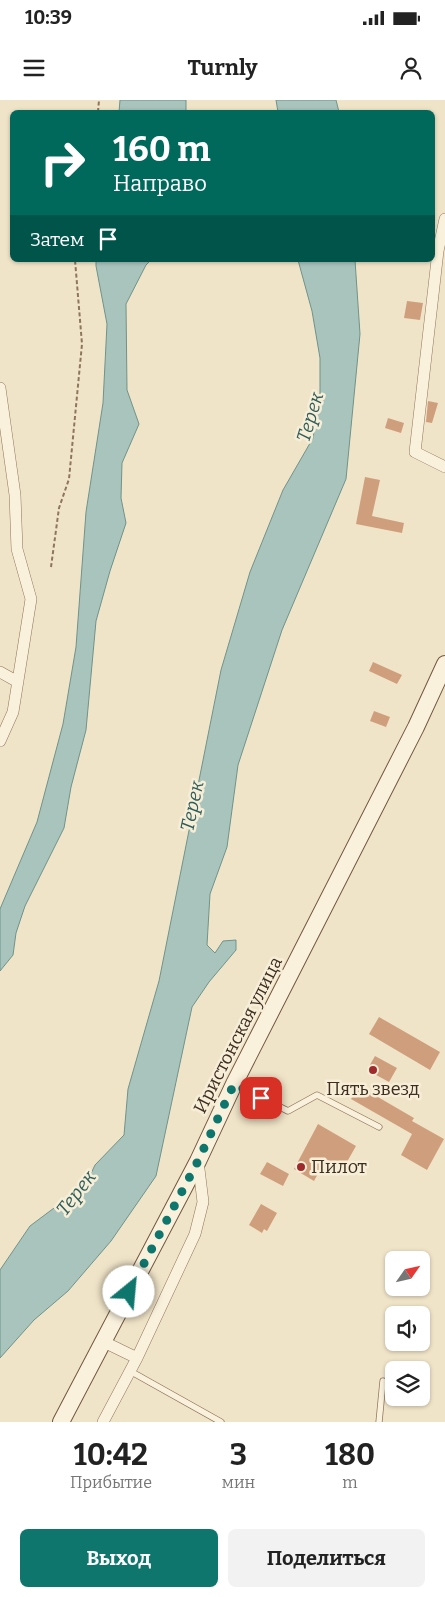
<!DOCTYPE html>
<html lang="ru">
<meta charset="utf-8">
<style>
body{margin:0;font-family:Bitter,serif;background:#f2f2f2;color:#222;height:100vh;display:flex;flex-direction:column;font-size:19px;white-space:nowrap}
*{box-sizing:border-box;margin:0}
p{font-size:16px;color:#767676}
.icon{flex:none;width:28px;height:28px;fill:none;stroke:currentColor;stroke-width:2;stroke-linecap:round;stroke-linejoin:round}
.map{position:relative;height:1322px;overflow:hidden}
.panel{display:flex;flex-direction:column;background:#fff;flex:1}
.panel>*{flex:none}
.hud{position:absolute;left:10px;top:10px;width:425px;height:152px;border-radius:8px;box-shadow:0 1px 4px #0004;background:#00695c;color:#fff;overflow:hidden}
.needle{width:32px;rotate:56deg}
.fabs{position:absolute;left:385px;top:1151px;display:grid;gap:10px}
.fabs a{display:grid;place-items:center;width:45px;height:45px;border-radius:8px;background:#fff;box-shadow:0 1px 4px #0004;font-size:25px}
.pin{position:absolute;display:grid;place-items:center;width:42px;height:42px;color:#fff;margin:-21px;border-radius:10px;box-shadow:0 2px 8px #0006}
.me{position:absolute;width:55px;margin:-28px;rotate:28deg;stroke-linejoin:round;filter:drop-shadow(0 0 4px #0008)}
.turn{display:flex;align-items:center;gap:18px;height:105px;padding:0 20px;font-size:22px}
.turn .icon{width:65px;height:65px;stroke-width:2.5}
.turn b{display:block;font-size:35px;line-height:42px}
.then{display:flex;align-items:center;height:48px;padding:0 20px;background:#0003;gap:10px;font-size:19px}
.eta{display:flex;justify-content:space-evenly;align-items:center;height:85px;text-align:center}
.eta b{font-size:30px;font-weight:700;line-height:35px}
.action{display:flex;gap:10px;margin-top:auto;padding:10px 20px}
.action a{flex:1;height:58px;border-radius:8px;background:#0f766e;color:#fff;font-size:20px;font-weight:700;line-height:58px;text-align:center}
.action a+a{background:#f2f2f2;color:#222}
.status{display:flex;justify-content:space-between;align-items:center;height:35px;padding:0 25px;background:#fff;direction:ltr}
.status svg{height:14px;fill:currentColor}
header{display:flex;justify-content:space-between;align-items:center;height:65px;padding:0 20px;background:#fff;font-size:22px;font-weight:700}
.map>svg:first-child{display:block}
.water{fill:#a9c4bc;stroke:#6f938a}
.building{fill:#cf9f7d}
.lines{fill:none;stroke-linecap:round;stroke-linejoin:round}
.lane-casing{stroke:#8d765c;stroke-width:7}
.street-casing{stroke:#8d765c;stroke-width:12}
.secondary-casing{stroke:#6f573f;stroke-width:18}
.path{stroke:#8d765c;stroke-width:2;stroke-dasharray:4 2.5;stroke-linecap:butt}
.lane{stroke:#faf1dc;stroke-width:5.5}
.street{stroke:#faf1dc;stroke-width:11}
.secondary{stroke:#faf1dc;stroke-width:16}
.route{stroke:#0f766e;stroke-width:9;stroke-dasharray:0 16.2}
.poi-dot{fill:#9e2a2b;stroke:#f7eed8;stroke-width:2}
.labels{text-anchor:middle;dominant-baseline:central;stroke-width:5;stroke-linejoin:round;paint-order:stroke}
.street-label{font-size:18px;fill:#3d2e20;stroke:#f7eed8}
.poi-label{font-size:18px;fill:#3d2e20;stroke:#f7eed8}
.water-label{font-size:19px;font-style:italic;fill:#2f5d5a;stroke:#f7eed8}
</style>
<div class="status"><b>10:39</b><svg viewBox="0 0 49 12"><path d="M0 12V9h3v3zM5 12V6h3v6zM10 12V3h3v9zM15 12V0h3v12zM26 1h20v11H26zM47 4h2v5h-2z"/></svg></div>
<header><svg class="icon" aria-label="menu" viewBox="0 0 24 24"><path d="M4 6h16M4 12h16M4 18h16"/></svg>Turnly<svg class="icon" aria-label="person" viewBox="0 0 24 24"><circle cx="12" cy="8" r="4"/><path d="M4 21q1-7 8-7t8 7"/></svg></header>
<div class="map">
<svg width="445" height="1322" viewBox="0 0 445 1322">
<rect width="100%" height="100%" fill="#f0e4c8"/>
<path class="water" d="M120 0H186V12H119Z
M276 0H336L339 12H278Z
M96 160H151L146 165 126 204 127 290 139 324 122 363 121 398 126 423 110 471 96 521 86 630 71 687 64 728 25 806 16 833 13 855 0 871V809L37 722 63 624 76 547 86 412 103 303 107 224 96 166Z
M298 160H355L360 234 346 379 282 530 238 665 227 747 210 794 207 845 215 853 223 841 236 840V850L209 882 192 907 156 1076 111 1141 68 1191 34 1220 0 1258V1170L30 1126 86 1084 95 1065 124 1035 128 989 159 881 221 570 250 472 283 390 313 338 320 293V258L312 211Z"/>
<path class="building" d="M407 201 423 203 420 220 404 218Z
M428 301 438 303 432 323 426 322Z
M388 318 404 323 401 333 385 328Z
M365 377 380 380 372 416 404 423 402 433 356 424Z
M373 562 402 575 397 584 369 571Z
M374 611 390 617 386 627 370 621Z
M379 917 440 952 430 970 369 934Z
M375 956 397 968 389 982 367 970Z
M359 986 414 1018 412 1021 444 1039 427 1070 401 1055 412 1034 351 999Z
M318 1024 356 1046 343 1069 326 1059 314 1081 294 1069Z
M267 1062 289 1074 283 1086 260 1074Z
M261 1104 277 1113 267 1131 264 1129 262 1133 249 1125Z"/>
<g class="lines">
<defs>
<path id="lane" d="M236 985 288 1011 317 995 379 1027
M130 1271 221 1322
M379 1322 383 1281"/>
<path id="street" d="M445 119 438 151 415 352 445 367
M0 288 15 395 17 449 31 499 13 612 0 641
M0 572 18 582
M104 1242 137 1258
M103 1322 137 1258 195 1134 203 1102 198 1061"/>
<path id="secondary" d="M61 1322 198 1061 234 984 416 627 445 564"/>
</defs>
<use href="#lane" class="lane-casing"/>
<use href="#street" class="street-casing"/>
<use href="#secondary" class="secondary-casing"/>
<path class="path" d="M98 12 99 0
M51 467 59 408 69 379 82 244 75 160"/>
<use href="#lane" class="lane"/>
<use href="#street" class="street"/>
<use href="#secondary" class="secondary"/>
</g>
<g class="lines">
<path class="route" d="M129 1192 198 1061 234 984 261 998"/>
</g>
<g class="poi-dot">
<circle cx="373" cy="970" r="5"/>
<circle cx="301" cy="1067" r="5"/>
</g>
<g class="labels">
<g class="street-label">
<text transform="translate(238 935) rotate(-63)">Иристонская улица</text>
</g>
<g class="poi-label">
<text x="373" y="989">Пять звезд</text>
<text x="311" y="1067" text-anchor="start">Пилот</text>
</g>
<g class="water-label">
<text transform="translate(310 317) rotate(-73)">Терек</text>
<text transform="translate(192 706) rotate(-78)">Терек</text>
<text transform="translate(76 1093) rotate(-52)">Терек</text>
</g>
</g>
</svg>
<div class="fabs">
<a><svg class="needle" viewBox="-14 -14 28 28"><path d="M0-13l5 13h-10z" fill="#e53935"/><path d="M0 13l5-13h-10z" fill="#767676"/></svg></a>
<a><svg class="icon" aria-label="sound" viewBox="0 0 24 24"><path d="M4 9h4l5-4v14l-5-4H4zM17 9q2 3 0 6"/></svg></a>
<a><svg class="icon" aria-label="layers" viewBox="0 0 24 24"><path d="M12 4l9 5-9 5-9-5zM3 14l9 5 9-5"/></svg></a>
</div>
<div class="pin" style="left:261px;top:998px;background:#d93025"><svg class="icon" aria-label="arrive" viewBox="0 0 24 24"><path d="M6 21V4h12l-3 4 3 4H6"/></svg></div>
<svg class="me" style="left:129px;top:1192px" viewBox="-20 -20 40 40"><circle r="19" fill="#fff"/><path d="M0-13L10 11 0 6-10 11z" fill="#0f766e"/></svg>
<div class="hud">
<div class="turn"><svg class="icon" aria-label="right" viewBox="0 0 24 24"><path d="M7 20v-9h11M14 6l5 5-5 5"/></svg><div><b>160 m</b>Направо</div></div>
<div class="then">Затем<svg class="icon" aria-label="arrive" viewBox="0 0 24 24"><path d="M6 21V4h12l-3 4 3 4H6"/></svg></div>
</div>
</div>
<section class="panel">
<div class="eta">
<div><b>10:42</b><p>Прибытие</p></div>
<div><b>3</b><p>мин</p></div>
<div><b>180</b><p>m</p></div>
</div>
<div class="action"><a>Выход</a><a>Поделиться</a></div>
</section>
